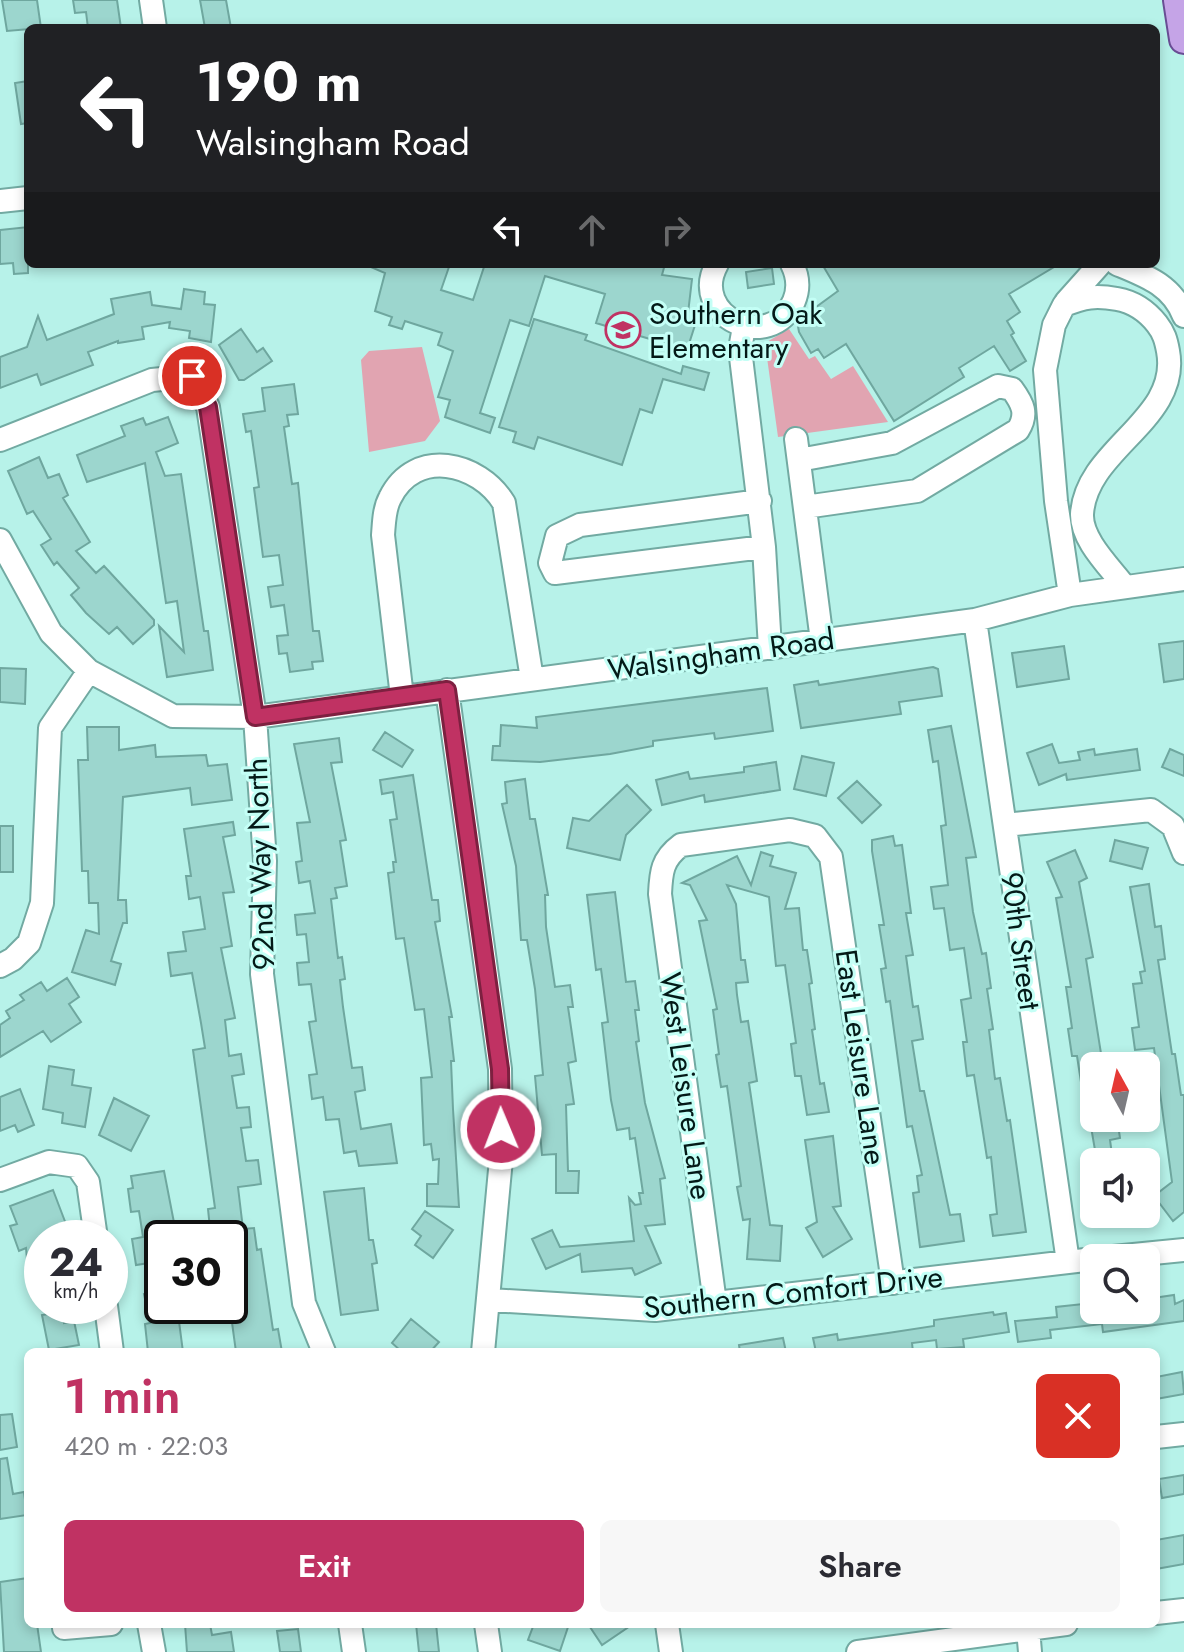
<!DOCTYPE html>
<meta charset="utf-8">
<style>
body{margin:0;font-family:Jost,sans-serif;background:#f7f7f7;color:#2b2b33;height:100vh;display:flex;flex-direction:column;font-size:30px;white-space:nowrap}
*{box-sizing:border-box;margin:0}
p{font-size:26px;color:#7c7c81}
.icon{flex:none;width:44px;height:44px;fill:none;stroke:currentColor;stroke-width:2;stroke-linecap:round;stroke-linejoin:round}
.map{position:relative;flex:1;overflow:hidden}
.drawer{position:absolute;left:24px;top:1348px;width:1136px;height:280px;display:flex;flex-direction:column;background:#fff;border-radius:12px;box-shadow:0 4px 12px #0003}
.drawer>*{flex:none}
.banner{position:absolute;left:24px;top:24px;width:1136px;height:244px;border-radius:12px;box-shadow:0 4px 12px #0003;background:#202124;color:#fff;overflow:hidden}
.needle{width:52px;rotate:352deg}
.buttons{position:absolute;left:1080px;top:1052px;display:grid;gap:16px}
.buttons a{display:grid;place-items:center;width:80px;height:80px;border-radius:12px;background:#fff;box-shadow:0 4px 12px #0003;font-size:40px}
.speed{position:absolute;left:24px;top:1220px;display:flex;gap:16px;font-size:40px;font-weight:700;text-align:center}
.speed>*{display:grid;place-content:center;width:104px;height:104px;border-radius:50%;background:#fff;box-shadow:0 4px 12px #0003;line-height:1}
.speed small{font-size:20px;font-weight:400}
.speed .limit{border:4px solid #111;border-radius:12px;background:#fff;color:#111}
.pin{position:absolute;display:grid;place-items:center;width:68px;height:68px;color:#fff;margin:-34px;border:4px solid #fff;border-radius:50%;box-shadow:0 2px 8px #0007}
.me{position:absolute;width:88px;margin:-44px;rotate:359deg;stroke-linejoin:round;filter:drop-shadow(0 0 6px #0008)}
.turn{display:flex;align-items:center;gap:28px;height:168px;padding:0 40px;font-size:36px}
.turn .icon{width:104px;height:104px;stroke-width:2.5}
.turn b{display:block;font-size:56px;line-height:68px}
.lanes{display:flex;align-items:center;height:76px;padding:0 40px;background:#0003;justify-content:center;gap:40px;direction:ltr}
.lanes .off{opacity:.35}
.round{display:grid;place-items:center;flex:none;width:84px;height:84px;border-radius:12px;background:#f7f7f7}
.summary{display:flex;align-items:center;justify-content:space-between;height:136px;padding:0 40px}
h1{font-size:48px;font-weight:600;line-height:60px;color:#c03263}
.cta{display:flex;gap:16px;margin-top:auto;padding:16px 40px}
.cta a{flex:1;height:92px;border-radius:12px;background:#c03263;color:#fff;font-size:32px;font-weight:600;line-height:92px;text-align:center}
.cta a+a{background:#f7f7f7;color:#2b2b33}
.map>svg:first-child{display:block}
.green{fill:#e1a4b1}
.building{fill:#9cd6ce;stroke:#6fa79f;stroke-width:2}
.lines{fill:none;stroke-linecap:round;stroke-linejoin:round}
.minor-casing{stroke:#72aaa2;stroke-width:26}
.major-casing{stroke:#694d94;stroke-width:32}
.minor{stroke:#fff;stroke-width:22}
.major{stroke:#c5a4e7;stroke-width:28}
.route-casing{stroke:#7d2040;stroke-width:20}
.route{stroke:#c03263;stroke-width:14}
.labels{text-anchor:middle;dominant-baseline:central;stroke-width:6;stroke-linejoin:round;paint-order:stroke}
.poi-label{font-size:30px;fill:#041a18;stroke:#c4fff6;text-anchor:start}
.street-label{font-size:30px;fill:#041a18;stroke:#c4fff6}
</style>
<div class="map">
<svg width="1184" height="1652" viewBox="0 0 1184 1652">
<rect width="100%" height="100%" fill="#b7f2e9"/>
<path class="green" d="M789 329 809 359 815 356 831 379 853 366 888 422 778 437 765 343Z
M422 347 440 421 425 441 369 452 361 360 369 351Z"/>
<path class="building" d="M2 0H37L41 28 7 31Z
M73 0H117L121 28H88L86 12 75 13Z
M200 0H226L231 28H205Z
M28 81V123L21 124 15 83Z
M28 227V273L14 274 13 263 0 264V230Z
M364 264H450L441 290 473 300 485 264H665L662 275 692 279 687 322 695 325 687 350 596 323 605 294 545 276 529 326 510 320 480 413 495 418 490 433 445 417 450 400 438 397 453 351 438 345 442 333 405 321 402 329 389 325 392 317 375 311 385 273Z
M822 264H1059L1009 294 1020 312 1007 321 1014 333 1011 335 1026 361 1010 371 994 346 959 368 964 377 894 421 846 344 824 358 818 349 811 353 799 332 797 321 838 291Z
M772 268 774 284 748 288 746 272Z
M184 289 205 292 204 304 215 305 211 342 189 338 190 331 169 328 170 322 142 327 144 339 118 343V341L88 352 93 365 41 385 37 374 0 388V357L27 347 38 316 47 340 114 314 111 299 150 292 152 305 181 309Z
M534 319 587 335 585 340 681 374 683 366 709 373 704 390 663 379 652 413 640 409 622 465 538 437 534 449 513 442 516 432 499 427Z
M241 329 257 352 263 348 272 361 244 380H239L219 345Z
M294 384 298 414 287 415 289 426 284 427 292 484 298 483 313 631H319L323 661 312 662 313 669 290 672 287 653 279 654 277 636 288 635 284 605 271 607 268 587 283 585 279 555 263 557 254 488 259 487 251 431 246 432 243 414 265 411 262 388Z
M168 417 178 443 156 452 165 476 181 474 204 631H208L213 670 167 677 159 626 184 652 177 601 166 603 145 463 87 482 77 455 125 436 121 426 143 418 146 425Z
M39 457 48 478 59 474 68 495 63 498 90 542 76 551 96 573 104 566 154 620V625L133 644 117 627 109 634 86 613 71 595 79 588 57 562 54 565 41 545 51 539 33 511 27 514 8 471Z
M1184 641V679L1164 682 1159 644Z
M1064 646 1069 679 1017 687 1012 653Z
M933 667 938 669 942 696 899 702 901 714 801 728 794 685 818 681 819 685Z
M0 668 26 669 25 704 0 702Z
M767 688 773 731 715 739 714 733 653 741V746L610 754 540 762 492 760 493 746H500L501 725 537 728 536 717Z
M951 726 976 857 966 858 973 912 982 954 986 953 991 988 987 989 993 1029 989 1030 995 1079 1000 1078 1007 1121 1010 1120 1026 1232 993 1236 990 1215 997 1214 991 1157 987 1158 974 1075 967 1076 963 1042H967L961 1000 971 998 964 948 950 950 944 908 934 909 931 887 948 885 941 826 946 825 938 761 933 762 928 730Z
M87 727H119V750L155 745 156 757 206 755 208 766 227 764 232 800 192 805 190 788 123 797 118 900H126L127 923H123L111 961 121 964 115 985 72 972 86 930 99 934 98 903H89L88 871H82L78 760H88Z
M385 732 413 750 402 767 373 750Z
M339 738 342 762 331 763 346 840 340 841 347 886 335 888 337 898 331 899 338 958 342 957 345 979 340 980 343 1007 352 1068 362 1067 365 1090 355 1092 361 1129 391 1124 397 1163 359 1166 356 1151 344 1153 339 1119 326 1120 323 1097 312 1099 309 1075 317 1074 309 1022 316 1021 311 984 299 985 297 963 309 962 306 934 297 935 295 915 315 913 310 881 299 883 296 862 302 861 297 823 310 822 294 744Z
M1052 744 1059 763 1080 760 1078 752 1094 749 1095 755 1137 749 1140 770 1067 780 1066 774 1039 785 1027 753Z
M1170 749 1184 755V776L1162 767Z
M802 756 834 763 826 796 794 789Z
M776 762 780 790 705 802 704 795 662 805 656 780 688 772 690 779 744 772V767Z
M413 775 432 900H438L440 921 435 922 452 1017H449L454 1061H451L453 1109 459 1207 427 1206V1184H438L439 1159 433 1160 431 1144 424 1145 421 1078 432 1077 424 1009 415 1010 404 938 396 939 388 873 394 872 393 862H396L390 820 397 819 393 792 382 794 380 780Z
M525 779 530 819H535L548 895H545L546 927 555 987 570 985 573 1007H568L576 1061 568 1063 574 1104 566 1105 568 1171H579L578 1193H556V1154L542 1155 535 1076 543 1075 535 989 527 940H521L516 866 502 804 507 803 505 782Z
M857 781 881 805 862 823 838 798Z
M627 785 651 810 626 835 620 860 567 848 573 818 589 821Z
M233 822 235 835 223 837 234 892 223 893 232 946 221 948 235 1018 225 1020 229 1056 241 1054 244 1074 232 1076 237 1108 249 1107 251 1127 241 1128 246 1161 258 1160 261 1184 238 1187 243 1229 254 1228 257 1250 261 1249 273 1330 278 1329 282 1352H236L230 1308V1296L236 1295 230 1238H211L208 1209 215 1208 193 1050 205 1048 201 1023 192 973 171 976 168 953 186 951 183 932 205 929 200 897 189 899 186 876H191L184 829Z
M0 826H13V872H0Z
M893 836 895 846 902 845 911 913H906L913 955 906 956 913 1007 918 1006 923 1039 912 1041 920 1091H924L950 1215 960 1214 964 1241 920 1247 913 1193 919 1192 917 1176 922 1175 912 1126 907 1127 890 1001 886 1002 881 969 886 968 879 925H884L872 851V840Z
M1115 840 1148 848 1142 869 1110 861Z
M1075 850 1087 878 1079 882 1093 957 1086 959 1103 1066H1094V1118H1117L1120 1138 1110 1140 1113 1162H1091L1090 1151 1095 1150 1090 1121H1087L1077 1056H1072L1068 1029 1072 1028 1066 987H1071L1056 898 1062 897 1047 862Z
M761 852 773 856 770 866 796 873 785 909 799 908 803 950H807L812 983 809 984 815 1029 812 1030 820 1084 824 1083 829 1112 807 1115 801 1076H795L791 1044 796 1043 788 987 785 965 776 966 769 897 727 885 736 904 741 960H745L748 982 736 983 737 995 741 1022 748 1021 757 1081 749 1083 770 1225 782 1226 780 1261 747 1259 750 1219 743 1220 737 1187 741 1186 727 1086 721 1087 716 1055 719 1054 713 1010 717 1009 699 921 707 920 690 885 682 883 737 856 751 885Z
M1149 884 1155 927 1161 926 1165 959 1158 960 1172 1054H1175L1181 1095H1184V1212L1173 1221 1154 1196 1172 1182 1154 1048 1135 1050 1132 1028 1139 1027 1133 984 1142 983 1140 972 1145 971 1130 887Z
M615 892 626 982 635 981 639 1010H635L639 1041 636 1042 645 1103 665 1178 660 1179 665 1224 645 1226 661 1263 635 1275 632 1268 582 1272 580 1254 546 1269 532 1239 552 1230 560 1247 634 1241 629 1198 635 1205 641 1204 639 1193H643L635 1138 630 1139 629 1128 617 1130 611 1100 602 1023 608 1022 601 969 596 970 587 895Z
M67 978 79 997 69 1004 81 1022 51 1042 43 1031 0 1057V1025L10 1018 6 1011 24 1000 20 995 41 982 47 991Z
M49 1066 74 1070 72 1085 91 1088 85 1127 62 1123 63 1113 43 1109Z
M20 1089 34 1125 18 1132 15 1125 0 1131V1097Z
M114 1098 149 1116 131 1151 99 1135Z
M833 1136 841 1206 833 1207 852 1239 823 1257 806 1228 817 1222 805 1140Z
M164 1171 177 1238H162V1261L136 1265 132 1239 143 1237 139 1211 131 1212 128 1189 133 1188 131 1176Z
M364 1188 369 1240H373L377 1263 372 1264 378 1310 341 1315 324 1192Z
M53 1190 69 1232 42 1238V1282L29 1283 26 1248 19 1251 10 1226 17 1224 10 1206Z
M425 1211 453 1230 433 1258 415 1245 421 1236 412 1229Z
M162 1291V1306H177L183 1352H148L145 1324 150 1323 144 1294Z
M1174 1295 1175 1304 1184 1300V1321L1103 1332 1102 1324 1050 1330 1051 1338 1018 1342 1015 1321 1057 1317 1056 1307 1092 1303V1310H1146V1299Z
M62 1312 64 1323 74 1321 79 1345 49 1350 42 1315Z
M993 1312 994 1315 1006 1313 1009 1332 963 1339 964 1347 937 1349 936 1340 912 1343 913 1352H816L813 1338 837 1334 838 1340 888 1333 934 1326V1320Z
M411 1319 439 1342 430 1352H402L392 1343Z
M783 1338 786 1352H740L739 1345Z
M1182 1372 1184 1394 1156 1399V1377Z
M12 1414 17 1447 0 1450V1415Z
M7 1458 13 1494 24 1492 27 1515 0 1519V1459Z
M1184 1475V1494L1162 1498 1159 1479Z
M1184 1535V1564L1156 1569V1540Z
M28 1578V1624H37L41 1652H4L0 1582Z
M185 1624H210L212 1635 231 1632 234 1652H187Z
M416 1624H436L439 1652H419Z
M534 1624H569L560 1651 528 1640Z
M588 1624H633L602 1645Z
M298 1629 301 1652H280L277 1631Z"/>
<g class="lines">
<defs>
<path id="minor" d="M151 0 155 28
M0 201 28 198
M717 264C688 316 771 355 794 301 799 289 798 276 792 264
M1117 264C1146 276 1172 285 1184 316
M1066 302 1100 264
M744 327 740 349 764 547 770 648
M796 439 822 641
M0 440 152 380 192 376 208 407 255 717 265 861 262 974 304 1303 324 1352
M799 460 892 443 998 386 1012 389C1023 404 1028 414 1018 430L917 491 805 507
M760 501 580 525 557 536 550 563 555 573 764 547
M0 540 51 633 89 671 173 716 255 717 975 620 1070 595 1184 579
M1070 595 1056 501 1045 370 1054 325 1064 305C1084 297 1095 295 1117 299 1134 302 1146 310 1157 324 1164 333 1166 340 1168 351 1181 420 1086 448 1082 514 1081 540 1110 567 1125 587
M975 620 1068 1262
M447 690 500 1069 501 1159 483 1352
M402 697 383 535C384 523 384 509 390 498 415 447 479 462 504 503L532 679
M1005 825 1151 810 1173 826 1184 853
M0 966 13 959 29 943 42 903 50 728 89 671
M0 1180 49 1162 77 1166 88 1182 96 1238
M1103 1258 1184 1250
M490 1300 655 1310 1094 1259
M715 1303 660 894C661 872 662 859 681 845L790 830 815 836 831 857 893 1283
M106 1306 112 1352
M1156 1437 1184 1434
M1156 1613 1184 1610
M149 1624 154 1652
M350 1624 354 1652
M486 1624 490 1652
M667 1624 671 1652
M64 1628 111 1624
M1028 1629 1030 1652
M858 1652 1066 1624"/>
<path id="major" d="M1178 0 1184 39"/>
</defs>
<use href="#minor" class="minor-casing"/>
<use href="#major" class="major-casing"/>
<use href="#minor" class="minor"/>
<use href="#major" class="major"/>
</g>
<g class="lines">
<defs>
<path id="route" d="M192 376 208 407 255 717 447 690 500 1069 501 1129"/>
</defs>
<use href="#route" class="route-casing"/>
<use href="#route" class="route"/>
</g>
<defs>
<symbol id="school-ring" viewBox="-11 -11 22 22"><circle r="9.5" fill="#c4fff6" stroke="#c03263" stroke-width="1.5"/><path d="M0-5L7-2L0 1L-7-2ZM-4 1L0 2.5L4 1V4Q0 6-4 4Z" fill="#c03263"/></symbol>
</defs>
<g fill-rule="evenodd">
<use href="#school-ring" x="603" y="310" width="40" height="40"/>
</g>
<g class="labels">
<g class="poi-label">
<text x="649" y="313">Southern Oak<tspan x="649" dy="34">Elementary</tspan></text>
</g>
<g class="street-label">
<text transform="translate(721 654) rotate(-8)">Walsingham Road</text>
<text transform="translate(260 864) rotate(-92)">92nd Way North</text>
<text transform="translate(1021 941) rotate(82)">90th Street</text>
<text transform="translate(861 1057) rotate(82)">East Leisure Lane</text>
<text transform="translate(686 1086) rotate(82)">West Leisure Lane</text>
<text transform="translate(793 1292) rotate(-6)">Southern Comfort Drive</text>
</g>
</g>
</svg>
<div class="buttons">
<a><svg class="needle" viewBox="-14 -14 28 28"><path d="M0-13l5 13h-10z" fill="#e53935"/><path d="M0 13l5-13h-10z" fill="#7c7c81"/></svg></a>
<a><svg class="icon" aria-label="sound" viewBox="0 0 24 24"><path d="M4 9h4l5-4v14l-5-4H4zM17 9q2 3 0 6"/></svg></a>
<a><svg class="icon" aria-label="search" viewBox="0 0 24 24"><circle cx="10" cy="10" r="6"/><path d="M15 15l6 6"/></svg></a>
</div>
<div class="speed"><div>24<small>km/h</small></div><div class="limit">30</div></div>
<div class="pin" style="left:192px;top:376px;background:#d93025"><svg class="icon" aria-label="arrive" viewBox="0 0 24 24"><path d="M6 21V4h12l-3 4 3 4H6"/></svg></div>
<svg class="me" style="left:501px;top:1129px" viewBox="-20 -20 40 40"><circle r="17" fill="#c03263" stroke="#fff" stroke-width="3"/><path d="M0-11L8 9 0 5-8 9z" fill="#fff"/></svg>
<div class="banner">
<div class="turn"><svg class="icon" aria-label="left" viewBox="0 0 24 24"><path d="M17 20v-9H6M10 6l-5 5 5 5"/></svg><div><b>190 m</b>Walsingham Road</div></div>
<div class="lanes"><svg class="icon" aria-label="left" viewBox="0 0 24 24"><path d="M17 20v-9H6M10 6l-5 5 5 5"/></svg><svg class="icon off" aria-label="ahead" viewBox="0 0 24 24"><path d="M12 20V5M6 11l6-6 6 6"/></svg><svg class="icon off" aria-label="right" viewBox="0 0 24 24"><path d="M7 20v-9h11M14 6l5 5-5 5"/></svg></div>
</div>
<section class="drawer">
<div class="summary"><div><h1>1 min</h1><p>420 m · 22:03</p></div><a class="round" style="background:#d93025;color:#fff"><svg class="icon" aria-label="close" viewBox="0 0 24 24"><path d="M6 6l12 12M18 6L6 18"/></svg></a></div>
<div class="cta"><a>Exit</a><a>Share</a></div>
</section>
</div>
